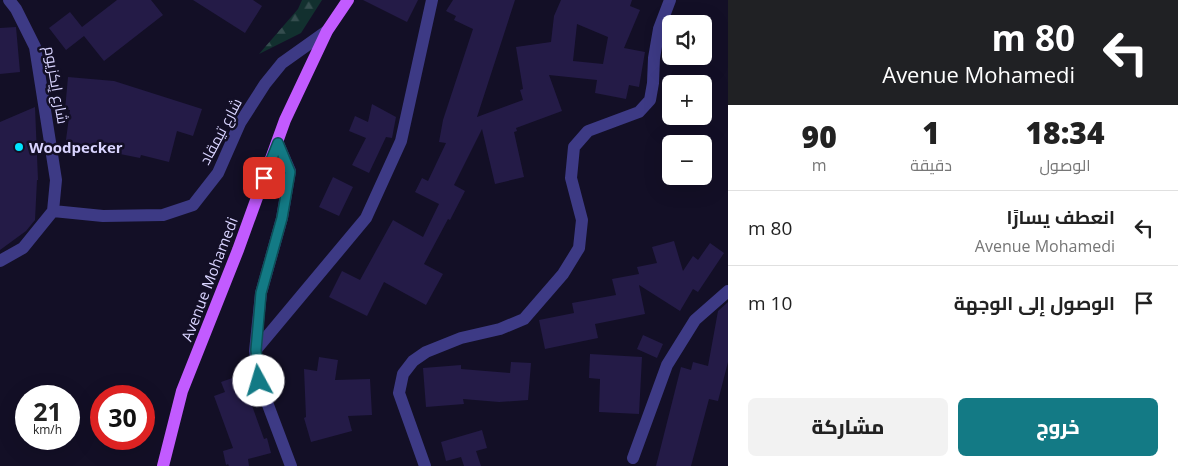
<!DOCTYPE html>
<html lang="ar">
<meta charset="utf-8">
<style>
body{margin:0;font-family:"Open Sans",Cairo,sans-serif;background:#f2f2f2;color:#222;direction:rtl;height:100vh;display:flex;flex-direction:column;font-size:19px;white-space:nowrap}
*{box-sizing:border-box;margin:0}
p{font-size:16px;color:#767676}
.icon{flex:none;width:28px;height:28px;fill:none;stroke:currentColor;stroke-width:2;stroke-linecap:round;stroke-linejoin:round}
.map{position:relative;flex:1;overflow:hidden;direction:ltr}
.side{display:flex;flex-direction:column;background:#fff;width:450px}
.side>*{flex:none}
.banner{background:#202124;color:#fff;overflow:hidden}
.controls{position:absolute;left:662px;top:15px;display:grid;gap:10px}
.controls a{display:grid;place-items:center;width:50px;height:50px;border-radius:8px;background:#fff;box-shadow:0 5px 20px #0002;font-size:25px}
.speed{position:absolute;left:15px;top:385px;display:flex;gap:10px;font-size:25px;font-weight:700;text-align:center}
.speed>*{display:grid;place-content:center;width:65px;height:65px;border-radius:50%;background:#fff;box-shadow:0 5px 20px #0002;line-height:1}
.speed small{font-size:12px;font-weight:400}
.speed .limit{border:8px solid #d22;background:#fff;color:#111}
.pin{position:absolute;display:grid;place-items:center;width:42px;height:42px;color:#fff;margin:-21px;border-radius:10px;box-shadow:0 2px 8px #0006}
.me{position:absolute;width:55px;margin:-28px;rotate:354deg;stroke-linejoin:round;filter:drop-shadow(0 0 4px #0008)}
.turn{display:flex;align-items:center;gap:18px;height:105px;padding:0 20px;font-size:22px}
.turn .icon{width:65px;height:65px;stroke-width:2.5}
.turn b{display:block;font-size:35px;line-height:42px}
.eta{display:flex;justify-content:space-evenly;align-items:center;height:85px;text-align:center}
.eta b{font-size:30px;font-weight:800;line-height:35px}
.primary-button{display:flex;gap:10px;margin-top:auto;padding:10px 20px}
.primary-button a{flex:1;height:58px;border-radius:8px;background:#137a85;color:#fff;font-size:20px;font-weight:800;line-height:58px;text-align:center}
.primary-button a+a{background:#f2f2f2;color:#222}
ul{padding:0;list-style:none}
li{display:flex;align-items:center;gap:15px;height:75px;padding:0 20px;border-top:1px solid #e0e0e0}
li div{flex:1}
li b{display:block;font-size:19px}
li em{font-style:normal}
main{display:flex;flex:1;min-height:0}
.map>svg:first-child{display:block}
.forest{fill:url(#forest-firs)}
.building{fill:#241b47;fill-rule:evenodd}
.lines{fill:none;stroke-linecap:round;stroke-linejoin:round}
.minor{stroke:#3d3a85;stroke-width:12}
.major{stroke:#c25bff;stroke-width:12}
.route-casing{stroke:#0c4f56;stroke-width:12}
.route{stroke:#137a85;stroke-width:9}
.poi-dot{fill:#00e5ff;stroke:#130f26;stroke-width:2}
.labels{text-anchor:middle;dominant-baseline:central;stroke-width:5;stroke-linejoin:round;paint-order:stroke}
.street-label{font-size:15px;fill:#d9d4ff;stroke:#130f26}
.poi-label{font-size:15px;font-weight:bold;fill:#d9d4ff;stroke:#130f26;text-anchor:start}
</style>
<main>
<section class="side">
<div class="banner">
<div class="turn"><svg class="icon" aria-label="left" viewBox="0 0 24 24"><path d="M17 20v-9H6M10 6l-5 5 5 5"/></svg><div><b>80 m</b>Avenue Mohamedi</div></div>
</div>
<div class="eta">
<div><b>18:34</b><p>الوصول</p></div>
<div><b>1</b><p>دقيقة</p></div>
<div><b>90</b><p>m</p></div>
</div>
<ul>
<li><svg class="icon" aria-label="left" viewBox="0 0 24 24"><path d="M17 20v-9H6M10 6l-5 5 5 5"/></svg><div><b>انعطف يسارًا</b><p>Avenue Mohamedi</p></div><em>80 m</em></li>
<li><svg class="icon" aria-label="arrive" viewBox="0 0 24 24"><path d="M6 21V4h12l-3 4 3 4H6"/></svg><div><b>الوصول إلى الوجهة</b></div><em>10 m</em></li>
</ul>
<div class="primary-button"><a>خروج</a><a>مشاركة</a></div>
</section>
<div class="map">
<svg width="728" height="466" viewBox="0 0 728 466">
<defs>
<pattern id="forest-firs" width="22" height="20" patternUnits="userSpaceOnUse" patternTransform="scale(1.25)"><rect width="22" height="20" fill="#12302f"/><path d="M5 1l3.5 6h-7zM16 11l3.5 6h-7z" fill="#344d4e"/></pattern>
</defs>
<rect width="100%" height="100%" fill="#130f26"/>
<path class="forest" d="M302 0H322L301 33 259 54 298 9Z"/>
<path class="building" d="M117 0H151L163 15 104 61 84 36 66 50 49 28 70 12 82 27Z
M193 0H253L262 6 245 33Z
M363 0H418L407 22Z
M453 0H515L477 117 523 100 520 90 523 89 516 47 551 42 554 16 561 0H632L630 6 640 10 624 48 645 52 639 87 629 85 626 99 595 93 597 80 549 75 562 111 516 128 517 131 514 132 524 177 495 184 482 129 454 185 465 191 450 220 448 219 424 264 443 274 426 305 384 282 367 316 329 297 342 271 360 280 393 220 423 237 439 204 415 192 422 178 428 181 446 143 439 142 443 120 473 29 454 20 456 16 446 11ZM577 24 608 37 603 64 573 61Z
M16 27 20 72 0 74V28Z
M68 77 114 81 202 109 193 136 177 131 169 162 141 155 140 158 110 152 65 147 70 110H65Z
M372 104 396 117 392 138 386 137 369 173 352 165 366 138 349 131 355 116 368 122Z
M35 107 38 180H37L35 220 26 231 0 250V122Z
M333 177 353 187 339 216 319 207Z
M674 241 683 271 693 256 698 260 710 243 724 253 698 292 693 289 680 311 639 285 645 314 595 324 598 338 545 349 539 320 574 313 572 303 616 295 612 279 639 274 637 267 657 263 652 247Z
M728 302V362L718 401 709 399 691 466H656L681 367 691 370 693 362 708 366 718 311Z
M643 335 663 344 657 358 637 349Z
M590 354 642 357 639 414 599 412 600 379 589 378Z
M319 357 338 360 335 380 370 379 372 415 348 416 352 431 311 442 304 418 306 417 304 369 317 371Z
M511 362 531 363 528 400 499 402 463 399 464 404 426 407 423 368 461 365V369L510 373Z
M241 375 264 439 267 438 271 453 248 459 249 466H229L228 464 226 465 223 451 233 448 214 396 225 392 221 382Z
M482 430 487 448 476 451 481 466H464L461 457 446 461 441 442Z"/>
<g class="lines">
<path class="minor" d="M9 0 16 9 35 47 56 180 53 211
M278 143 290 171 282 218 261 293 255 351 259 381 291 466
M53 211 103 216 163 215 193 205 218 173 240 123 265 84 282 63 327 31
M0 261 23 248 53 211
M255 351 366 218 401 141 432 0
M633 458 667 365 695 320 728 291
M425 466 399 393 403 374 413 361 426 352 461 338 500 329 524 319 563 274 579 248 582 220 571 178 574 147 588 131 639 112 650 100 653 83 654 58 659 29 670 0"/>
<path class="major" d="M163 466 182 391 238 250 285 120 327 31 348 0"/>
</g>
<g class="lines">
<defs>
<path id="route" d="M259 381 256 350 261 293 282 218 290 172 278 143 264 178"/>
</defs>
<use href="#route" class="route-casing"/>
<use href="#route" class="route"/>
</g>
<circle class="poi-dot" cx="19" cy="147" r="5"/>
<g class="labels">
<g class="street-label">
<text transform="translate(57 85) rotate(80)">شارع إيكزيوم</text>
<text transform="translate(220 131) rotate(-62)">شارع تيمقاد</text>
<text transform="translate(209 279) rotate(-69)">Avenue Mohamedi</text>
</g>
<g class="poi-label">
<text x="29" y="147">Woodpecker</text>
</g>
</g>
</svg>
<div class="controls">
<a><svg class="icon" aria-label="sound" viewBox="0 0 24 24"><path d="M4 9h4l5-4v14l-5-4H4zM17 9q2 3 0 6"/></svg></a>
<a>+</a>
<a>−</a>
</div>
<div class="speed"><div>21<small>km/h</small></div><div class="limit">30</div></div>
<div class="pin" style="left:264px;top:178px;background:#d93025"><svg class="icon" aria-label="arrive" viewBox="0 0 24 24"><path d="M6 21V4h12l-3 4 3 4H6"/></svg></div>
<svg class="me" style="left:259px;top:381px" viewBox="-20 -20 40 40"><circle r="19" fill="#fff"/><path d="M0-13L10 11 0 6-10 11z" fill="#137a85"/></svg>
</div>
</main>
